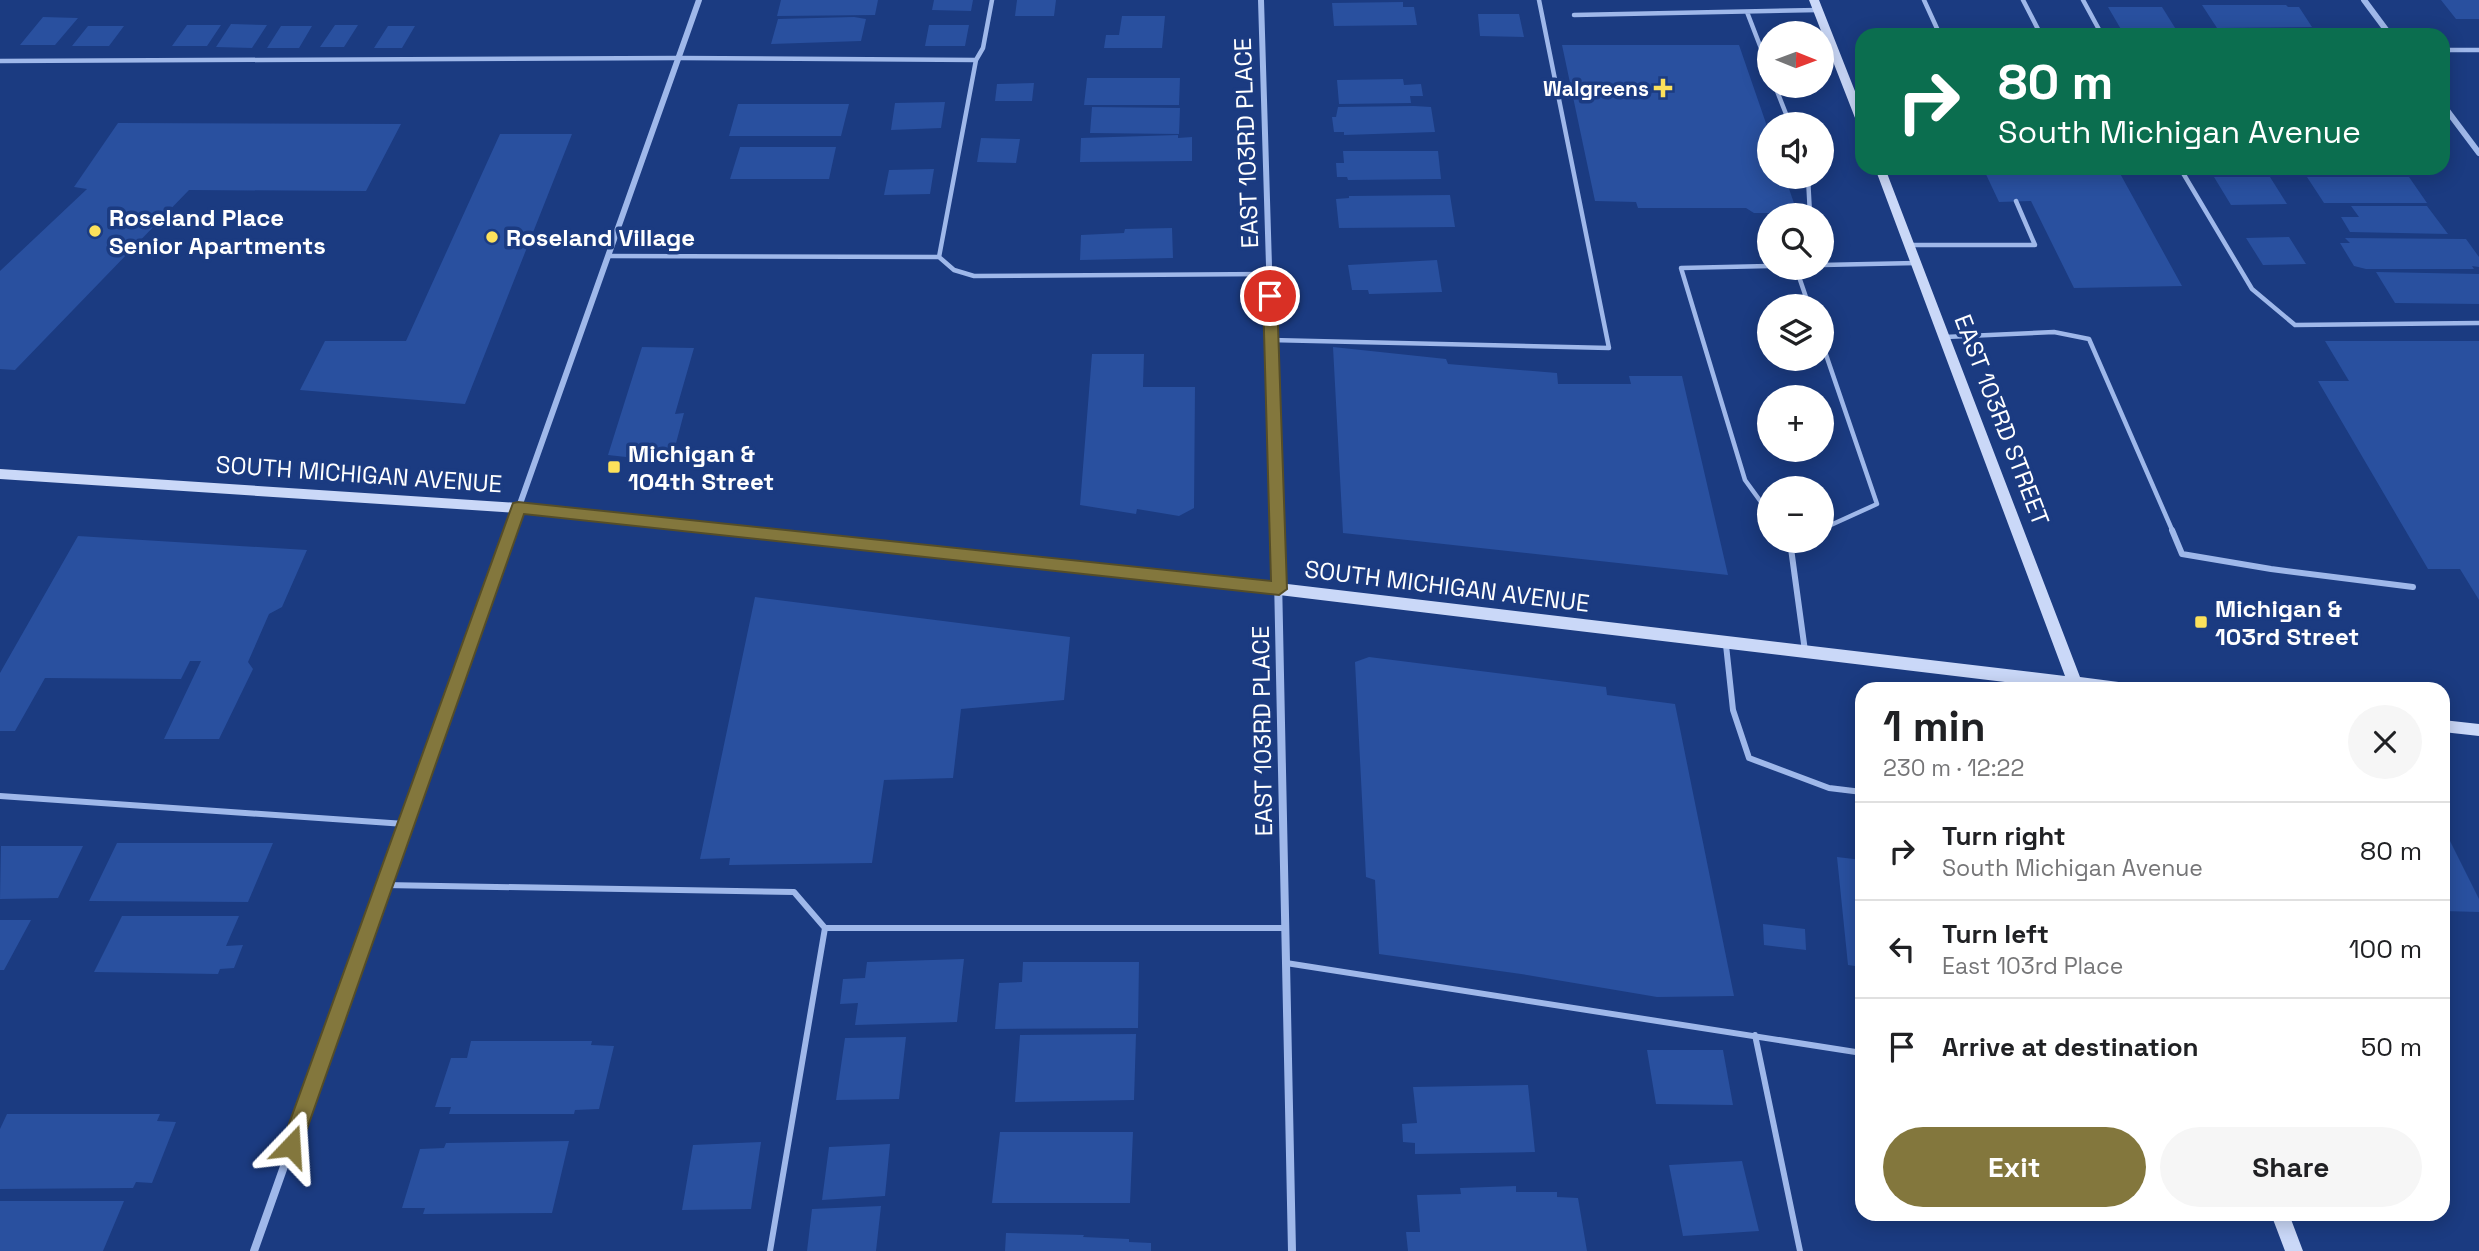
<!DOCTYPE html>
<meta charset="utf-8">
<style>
body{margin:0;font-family:"Space Grotesk",sans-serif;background:#f6f6f6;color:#202124;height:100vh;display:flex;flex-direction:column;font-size:26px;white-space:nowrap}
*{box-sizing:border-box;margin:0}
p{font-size:23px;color:#757577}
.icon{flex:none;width:38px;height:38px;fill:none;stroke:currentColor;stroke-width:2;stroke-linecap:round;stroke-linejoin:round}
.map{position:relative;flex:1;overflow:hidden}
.sheet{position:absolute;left:1855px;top:682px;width:595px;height:539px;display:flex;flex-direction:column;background:#fff;border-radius:21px;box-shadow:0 4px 18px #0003}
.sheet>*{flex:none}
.guide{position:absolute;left:1855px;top:28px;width:595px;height:147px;border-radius:21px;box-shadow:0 4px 18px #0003;background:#0b6e4f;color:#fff;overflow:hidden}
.needle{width:46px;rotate:91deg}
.tools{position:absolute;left:1757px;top:21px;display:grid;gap:14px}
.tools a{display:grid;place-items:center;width:77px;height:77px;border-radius:50%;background:#fff;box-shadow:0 4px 18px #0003;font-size:35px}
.pin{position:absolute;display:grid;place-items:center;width:60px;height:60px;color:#fff;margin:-30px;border:4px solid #fff;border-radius:50%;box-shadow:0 2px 7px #0007}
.me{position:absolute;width:77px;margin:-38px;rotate:20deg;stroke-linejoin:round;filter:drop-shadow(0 0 5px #0008)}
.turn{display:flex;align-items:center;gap:24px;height:147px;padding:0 28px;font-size:32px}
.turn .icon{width:91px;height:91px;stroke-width:2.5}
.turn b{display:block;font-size:49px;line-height:60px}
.round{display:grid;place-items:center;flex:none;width:74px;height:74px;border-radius:37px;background:#f6f6f6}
.overview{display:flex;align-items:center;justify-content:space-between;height:119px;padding:0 28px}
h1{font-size:42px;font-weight:700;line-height:52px}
.action{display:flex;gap:14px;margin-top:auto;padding:14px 28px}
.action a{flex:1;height:80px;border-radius:42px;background:#83773d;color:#fff;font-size:28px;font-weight:700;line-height:80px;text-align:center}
.action a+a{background:#f6f6f6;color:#202124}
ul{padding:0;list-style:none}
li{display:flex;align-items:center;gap:21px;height:98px;padding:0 28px;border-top:2px solid #e0e0e0}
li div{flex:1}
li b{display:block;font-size:26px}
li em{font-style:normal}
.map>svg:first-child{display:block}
.building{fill:#29509f}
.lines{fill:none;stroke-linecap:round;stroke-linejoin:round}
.service-far1{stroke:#9fb8ea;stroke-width:4.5}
.service{stroke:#9fb8ea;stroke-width:6}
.minor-far1{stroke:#9fb8ea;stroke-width:6}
.minor{stroke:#9fb8ea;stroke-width:8}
.secondary{fill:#cad8f8;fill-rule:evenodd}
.route{fill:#83773d;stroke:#554d28;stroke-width:2}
.poi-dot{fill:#fce15b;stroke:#1b3b81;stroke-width:2.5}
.labels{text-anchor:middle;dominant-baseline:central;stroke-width:7;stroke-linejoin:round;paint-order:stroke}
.far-poi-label{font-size:21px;font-weight:bold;fill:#fff;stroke:#1b3b81;text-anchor:end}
.street-label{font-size:24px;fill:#fff;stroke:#1b3b81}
.poi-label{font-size:24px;font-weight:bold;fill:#fff;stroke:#1b3b81;text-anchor:start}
</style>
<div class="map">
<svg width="2479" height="1251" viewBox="0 0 2479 1251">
<rect width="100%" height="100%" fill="#1b3b81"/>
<path class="building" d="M781 0H878L875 15 777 16Z
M934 0H973L971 11 932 10Z
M1017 0H1056L1054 16H1015Z
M2441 0H2479V19H2456Z
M1403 2V7H1414L1417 25 1334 26 1332 3Z
M2202 5H2286L2288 7H2299L2312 27 2217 28Z
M2108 7H2162L2177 31H2122Z
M1478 14H1519L1524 37 1480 36Z
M1122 16H1165L1162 48H1104L1106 35H1119Z
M43 17 78 18 55 45H20Z
M854 17 866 19 861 41 771 44 778 19Z
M231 24 267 25 252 48 216 47Z
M187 25H221L207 46H172Z
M335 25H358L344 47H320Z
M929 25H969L965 46H925Z
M88 26H124L109 46H72Z
M281 26H312L299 48H267Z
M388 26H415L402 48H374Z
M1562 45H1739L1769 132V177H1785L1796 209 1791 213H1754L1746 208H1638L1636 202 1595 201Z
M1087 78H1180L1179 105H1084Z
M1403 79 1404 85 1421 84 1423 96H1410L1411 103 1339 104 1337 80Z
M1034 83 1032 101H995L997 84Z
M945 102 941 128 891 130 895 103Z
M738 104H849L841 136H729Z
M1414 106 1431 107 1435 132 1344 135V132H1334L1332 117H1336L1338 107Z
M1092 107 1180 108 1179 134 1090 133Z
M118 123 401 124 366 191 189 190 15 370 0 369V271L87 189 74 187Z
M500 134H572L465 404 300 390 325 341H406Z
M1178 135V138L1192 137V161L1080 162 1081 138Z
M981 138 1020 139 1016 163 977 162Z
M740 147H836L829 179H730Z
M1343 151H1438L1441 179 1348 180 1347 177H1337L1336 163H1344Z
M1983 168H2117L2182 286 2074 288 2031 201 1999 202Z
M2201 168H2240L2243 173H2203Z
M934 169 930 194 884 195 889 170Z
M2214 177H2270L2287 204 2231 205Z
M2307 177H2409L2427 203H2324Z
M1450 195 1455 227 1339 228 1336 199 1349 198V196Z
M2351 206H2427L2448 234 2350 232 2341 217H2359Z
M1172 228 1173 258 1080 260 1081 235 1124 233 1125 229Z
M2289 237 2306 264 2263 265 2246 238Z
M2345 238 2466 239 2479 257V267L2472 266 2474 269H2366L2354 266 2340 243H2350Z
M1437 260 1442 292 1369 294 1368 290H1352L1348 265Z
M2376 272 2479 274V304L2395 303Z
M2325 341H2479V600L2460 569H2428L2318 381H2349Z
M642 347 694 348 675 414 684 413 671 462 608 455Z
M1333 347 1446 359 1448 364 1557 373 1558 384H1631L1629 376H1682L1728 575 1343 533Z
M1092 354H1144L1143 387H1195L1194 508 1179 516 1137 509 1136 514 1080 505Z
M78 536 307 550 282 607 269 614 248 662 253 669 219 739H164L201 661H190L181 679 45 678 15 731H0V673Z
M755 597 1070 637 1064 700 961 709 953 778 884 780 872 863 729 865 730 858 700 859Z
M1369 657 1606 687 1607 695 1675 704 1734 996 1657 997 1521 974 1379 954 1375 880 1366 877 1355 662Z
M2443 827 2479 899V912L2443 911Z
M117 843H273L248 902 89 901Z
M1 846H83L58 898 0 899Z
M1837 857 1862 860V967L1848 965Z
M122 916H239L226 946 243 945 234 968 220 969 218 974 94 972Z
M0 920H31L4 970H0Z
M1763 924 1805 929 1806 950 1764 945Z
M964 959 957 1022 855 1025 858 1003 840 1004 843 979 865 978 867 962Z
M1023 962H1139L1138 1028 995 1029 999 983 1022 982Z
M1136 1034 1134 1100 1015 1102 1020 1035Z
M906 1037 899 1099 836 1100 845 1038Z
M471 1041H592L591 1045 614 1046 599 1109 575 1110 574 1114H449L451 1107H435L451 1058H467Z
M1647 1050H1723L1733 1105 1656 1104Z
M1528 1085 1535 1152 1415 1154V1143L1403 1142 1402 1124 1417 1123 1413 1087Z
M7 1114H160L157 1121 176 1122 152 1183 136 1182 133 1188 0 1189V1129Z
M1000 1132H1133L1130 1203H992Z
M569 1141 552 1213 423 1214 425 1208H402L420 1149 444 1148 446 1143Z
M761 1142 751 1209 682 1210 693 1145Z
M890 1144 885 1196 822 1200 829 1147Z
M1742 1161 1759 1231 1683 1236 1669 1165Z
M1516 1186V1192H1557V1197L1578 1198 1587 1251H1408L1406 1232H1420L1417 1195 1461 1194 1460 1188Z
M0 1201H124L103 1251H0Z
M881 1206 876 1251H807L812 1209Z
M1006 1233 1084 1235 1083 1237 1129 1239V1242L1151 1243V1251H1005Z"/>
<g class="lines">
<path class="service-far1" d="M1924 0 1940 35
M2023 0 2041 35
M2083 0 2102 35
M1747 12 1769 69
M1574 15 1818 10
M2443 50H2479
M0 61 679 58 976 60
M1775 86 1790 124
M2180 168 2252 289 2295 325 2479 323
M1808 177 1810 215
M1909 245H2035L2016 201
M608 256 939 257 954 270 974 276 1269 274
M939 257 976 60 983 48 992 0
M1822 265 1916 263
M1769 266 1681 268 1745 480 1769 513
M1796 268 1809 306
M1945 337 2054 332 2089 339 2173 532
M1271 340 1609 348 1539 0
M1822 343 1877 504 1822 529"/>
<path class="service" d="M2172 530 2182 554 2271 569 2413 587
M1790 541 1805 651
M1726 645 1733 710 1749 758 1829 788 1862 792
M0 796 405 824
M384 885 794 892 825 928 770 1251
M825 928H1285
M1286 963 1862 1053
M1755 1035 1800 1251"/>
<path class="minor-far1" d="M1261 0 1277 532
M2364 0 2390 35
M2443 105 2479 153
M510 532 699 0"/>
<path class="minor" d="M1277 530 1292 1251
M254 1251 510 530"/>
<path class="secondary" d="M1809 0H1819L1862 109V126L1857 123Z
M1875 168H1885L2080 677 2134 684 2139 686 2141 690H2071L1279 595 518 513 0 479V469L518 503 1279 583 2065 676Z
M2443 720 2479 724V736L2443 732Z
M2271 1214H2289L2303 1251H2285Z"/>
</g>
<path class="route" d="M1270 291 1277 296 1287 589 1279 595 524 514 301 1146 298 1153 291 1156 284 1153 281 1146 513 503 518 502 1271 581 1263 296Z"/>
<g class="poi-dot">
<path d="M1659.5 77.5h7v7h7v7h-7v7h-7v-7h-7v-7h7z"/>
<circle cx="95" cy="231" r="7"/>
<circle cx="492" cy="237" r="7"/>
<rect x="607" y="460" width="14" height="14" rx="3.5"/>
<rect x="2194" y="615" width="14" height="14" rx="3.5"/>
</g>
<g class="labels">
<g class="far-poi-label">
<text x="1649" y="88">Walgreens</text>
</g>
<g class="street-label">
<text transform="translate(1246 143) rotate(-92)">EAST 103RD PLACE</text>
<text transform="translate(2002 420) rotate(69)">EAST 103RD STREET</text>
<text transform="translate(359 474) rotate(4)">SOUTH MICHIGAN AVENUE</text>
<text transform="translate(1447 586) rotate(7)">SOUTH MICHIGAN AVENUE</text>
<text transform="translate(1262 731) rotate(-91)">EAST 103RD PLACE</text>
</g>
<g class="poi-label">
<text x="109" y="217">Roseland Place<tspan x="109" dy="28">Senior Apartments</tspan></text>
<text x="506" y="237">Roseland Village</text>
<text x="628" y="453">Michigan &amp;<tspan x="628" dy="28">104th Street</tspan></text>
<text x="2215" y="608">Michigan &amp;<tspan x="2215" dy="28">103rd Street</tspan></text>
</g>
</g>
</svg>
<div class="tools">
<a><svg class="needle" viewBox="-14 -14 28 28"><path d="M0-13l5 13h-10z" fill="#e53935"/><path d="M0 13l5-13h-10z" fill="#757577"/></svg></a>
<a><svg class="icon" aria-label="sound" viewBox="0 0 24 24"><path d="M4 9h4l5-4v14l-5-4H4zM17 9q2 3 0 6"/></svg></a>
<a><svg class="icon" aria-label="search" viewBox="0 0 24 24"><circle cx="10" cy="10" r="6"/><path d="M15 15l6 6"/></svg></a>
<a><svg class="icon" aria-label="layers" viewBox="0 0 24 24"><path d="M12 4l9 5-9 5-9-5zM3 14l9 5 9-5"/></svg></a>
<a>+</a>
<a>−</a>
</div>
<div class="pin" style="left:1270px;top:296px;background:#d93025"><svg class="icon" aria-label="arrive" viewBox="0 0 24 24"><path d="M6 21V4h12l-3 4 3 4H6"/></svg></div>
<svg class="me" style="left:291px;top:1146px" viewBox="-20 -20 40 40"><path d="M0-17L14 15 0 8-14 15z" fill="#83773d" stroke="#fff" stroke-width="4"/></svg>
<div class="guide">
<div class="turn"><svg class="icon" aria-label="right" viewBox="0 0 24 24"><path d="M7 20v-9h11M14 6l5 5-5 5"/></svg><div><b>80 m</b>South Michigan Avenue</div></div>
</div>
<section class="sheet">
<div class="overview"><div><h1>1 min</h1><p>230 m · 12:22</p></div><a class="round"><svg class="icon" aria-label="close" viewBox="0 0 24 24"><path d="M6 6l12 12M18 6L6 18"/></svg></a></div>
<ul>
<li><svg class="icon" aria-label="right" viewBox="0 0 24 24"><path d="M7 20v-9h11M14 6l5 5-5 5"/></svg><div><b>Turn right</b><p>South Michigan Avenue</p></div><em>80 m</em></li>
<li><svg class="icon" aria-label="left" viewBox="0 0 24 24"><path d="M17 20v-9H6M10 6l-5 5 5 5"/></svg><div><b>Turn left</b><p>East 103rd Place</p></div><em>100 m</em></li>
<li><svg class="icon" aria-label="arrive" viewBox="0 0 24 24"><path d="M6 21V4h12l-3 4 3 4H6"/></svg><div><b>Arrive at destination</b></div><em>50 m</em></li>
</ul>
<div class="action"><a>Exit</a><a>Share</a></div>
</section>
</div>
